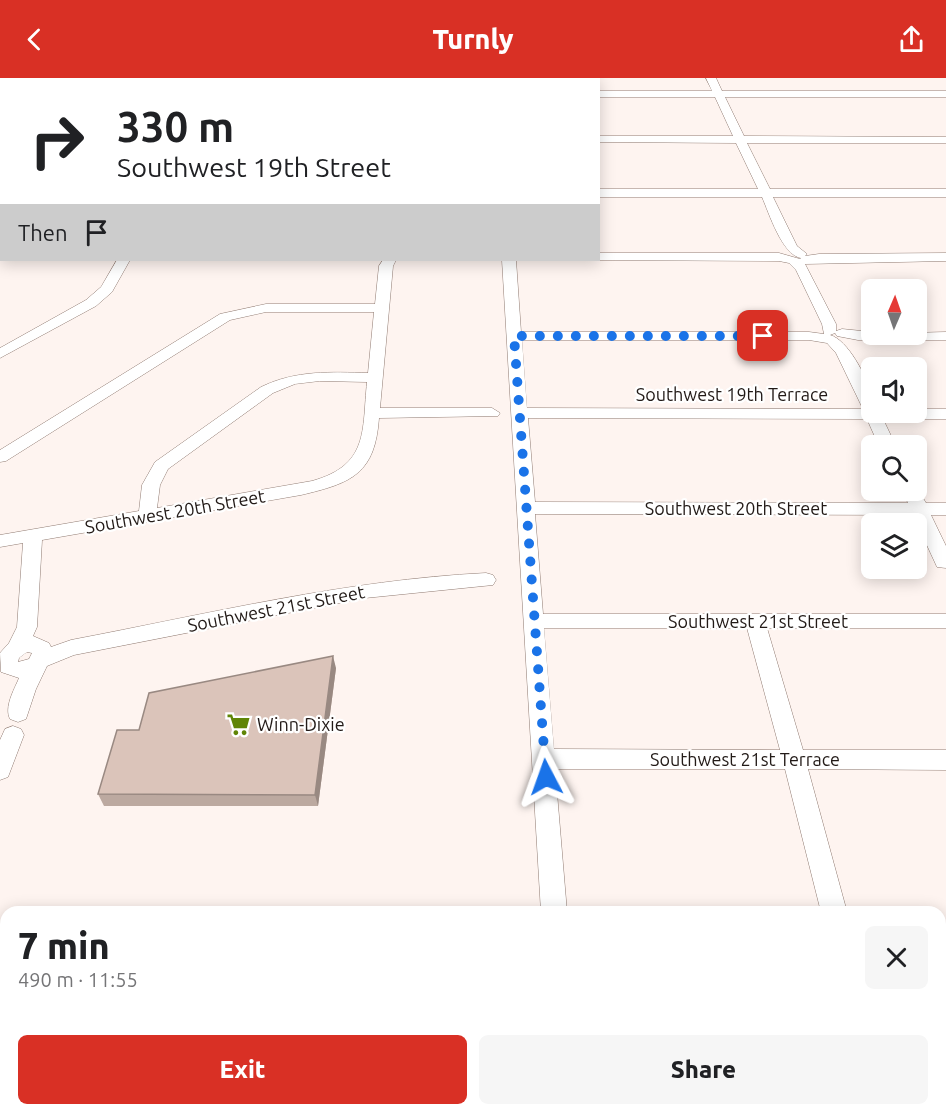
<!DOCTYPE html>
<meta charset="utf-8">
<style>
body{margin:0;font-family:Ubuntu,sans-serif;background:#f6f6f6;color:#202124;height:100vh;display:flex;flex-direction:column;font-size:22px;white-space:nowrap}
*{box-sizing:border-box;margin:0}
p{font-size:20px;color:#757577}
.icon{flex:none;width:33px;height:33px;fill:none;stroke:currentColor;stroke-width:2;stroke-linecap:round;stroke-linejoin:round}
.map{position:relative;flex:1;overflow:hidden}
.drawer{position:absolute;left:0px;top:828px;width:946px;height:210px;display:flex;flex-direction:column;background:#fff;border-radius:18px 18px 0 0;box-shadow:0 3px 15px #0003}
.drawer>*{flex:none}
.hud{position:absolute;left:0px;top:0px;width:600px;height:183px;box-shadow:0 3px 15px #0003;background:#fff;color:#202124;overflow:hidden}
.needle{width:39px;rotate:2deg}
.tools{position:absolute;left:861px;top:201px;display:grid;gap:12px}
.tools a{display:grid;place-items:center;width:66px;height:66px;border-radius:9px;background:#fff;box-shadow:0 3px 15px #0003;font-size:30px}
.pin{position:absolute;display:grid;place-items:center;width:51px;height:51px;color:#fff;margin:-26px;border-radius:12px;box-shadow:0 3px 9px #0006}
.me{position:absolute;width:66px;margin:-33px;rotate:356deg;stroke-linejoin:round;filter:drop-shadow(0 0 4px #0008)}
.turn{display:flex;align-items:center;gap:21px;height:126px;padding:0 18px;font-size:27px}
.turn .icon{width:78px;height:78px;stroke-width:2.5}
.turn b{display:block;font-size:42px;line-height:51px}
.then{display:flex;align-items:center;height:57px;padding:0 18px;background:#0003;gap:12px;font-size:22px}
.round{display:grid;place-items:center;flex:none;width:63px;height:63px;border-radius:9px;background:#f6f6f6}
.summary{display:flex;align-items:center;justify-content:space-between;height:102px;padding:0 18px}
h1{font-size:36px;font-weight:800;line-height:45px}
.primary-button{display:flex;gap:12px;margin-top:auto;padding:12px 18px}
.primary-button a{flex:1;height:69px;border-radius:9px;background:#d93025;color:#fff;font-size:24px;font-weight:800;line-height:69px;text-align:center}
.primary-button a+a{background:#f6f6f6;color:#202124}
header{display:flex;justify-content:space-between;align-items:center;height:78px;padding:0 18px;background:#d93025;color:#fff;font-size:27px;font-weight:800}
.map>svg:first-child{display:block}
.green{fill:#c4f6a3}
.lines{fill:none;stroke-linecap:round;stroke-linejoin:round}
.minor-casing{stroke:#907b72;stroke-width:1}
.major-casing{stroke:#8f5458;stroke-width:2}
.minor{fill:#fff;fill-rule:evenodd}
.major{fill:#dfabb0;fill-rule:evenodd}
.wall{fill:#bca9a0}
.shaded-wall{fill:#998982}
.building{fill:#dbc4ba;stroke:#998982;stroke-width:1.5}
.route{stroke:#1a73e8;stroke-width:10;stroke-dasharray:0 18}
.labels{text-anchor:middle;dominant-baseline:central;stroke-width:4.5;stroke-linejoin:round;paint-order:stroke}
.street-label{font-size:18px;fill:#221a17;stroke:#fff}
.poi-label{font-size:18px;fill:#221a17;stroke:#fff;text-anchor:start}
</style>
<header><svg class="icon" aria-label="back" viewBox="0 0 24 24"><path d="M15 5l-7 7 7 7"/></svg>Turnly<svg class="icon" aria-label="share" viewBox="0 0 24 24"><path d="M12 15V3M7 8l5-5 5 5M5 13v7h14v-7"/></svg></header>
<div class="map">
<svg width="946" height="1038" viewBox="0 0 946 1038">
<rect width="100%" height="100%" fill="#fef4f0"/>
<path class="green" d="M78 0H489V1H77Z"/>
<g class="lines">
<defs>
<path id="minor" d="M66 0H76L65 2Z
M491 0H501L502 2H492Z
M706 0H716L722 13H946V19H725L744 58 946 59V65H747L770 111H946V119H773L797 168 807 176 805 178 819 176 946 175V183L805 186 836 246V253L842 251 872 254V256L946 254V262H858L837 258 835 255 830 257C848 262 866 298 871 315 873 321 872 329 872 334H916V331H946V341H883L896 368H879L867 341 528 340 535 424 908 425 902 412H916V408L926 425H946V437H931L946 468V490L937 489 913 437 535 436 543 536H946V550H767L803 672H946V692L808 691 847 834H821L785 691H555L567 834H541L502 182H516L521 254H809L824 256 822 246 796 192 789 185 779 183 593 182H598V175H779L800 181 801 180C782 177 769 135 762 119H598V111H758L736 65 598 64V58H733L715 19H598V13H712ZM522 262H809L827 265 836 275 863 331 527 330ZM544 550H747L780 672 554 671Z
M0 13H2V19H0Z
M0 45H2V51H0Z
M0 122H2V130H0Z
M2 167V177H0V168Z
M117 182H130L112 214 96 228 0 280V270L86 222 101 209Z
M383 182H396L393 188 380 330H492L500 335 498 338 379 340C375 396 352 405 301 417L42 462 37 549 33 558 49 565 51 569 71 562C208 536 346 502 486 495L493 497 496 502 493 507 365 520 74 577 47 588 36 611 26 641 18 644 10 641C4 629 14 612 19 600L1 594 0 575 9 565 17 549 23 465 0 469V457L139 433 142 407 155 384 261 309C296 292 331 294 368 295L374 234H266L230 242 6 383 0 384V372L220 236 266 226H375L379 188ZM320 303 367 304C362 353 369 387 312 403L157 430 160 407 168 391 273 315 295 306ZM27 574 32 575 29 581 18 584 19 580Z
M13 648 21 651 24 657 8 699 0 702V662L5 651Z
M552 1032H582V1038H552Z"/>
<path id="major" d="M0 862H6V894H0Z
M940 866H946V898H940Z
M940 903H946V937H940Z
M0 904H6V938H0Z"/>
</defs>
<use href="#minor" class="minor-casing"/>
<use href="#major" class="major-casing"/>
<use href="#minor" class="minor"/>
<use href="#major" class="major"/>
</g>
<path class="wall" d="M336 590 318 728H104L98 716 139 652Z
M6 979V1030H0V983H5Z
M623 1032H691V1033L688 1038H624Z"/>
<path class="shaded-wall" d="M333 578 336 590 318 728 315 717Z
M247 1032H253L252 1038H246Z"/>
<path class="building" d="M333 578 315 717 98 716 117 652H139L149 615Z
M6 979V1022H0V983H5Z
M198 1032H247L246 1038H197Z
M627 1032H691V1033H627Z"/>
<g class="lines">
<path class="route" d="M546 699 514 258H763"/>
</g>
<defs>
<symbol id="supermarket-bare" viewBox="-9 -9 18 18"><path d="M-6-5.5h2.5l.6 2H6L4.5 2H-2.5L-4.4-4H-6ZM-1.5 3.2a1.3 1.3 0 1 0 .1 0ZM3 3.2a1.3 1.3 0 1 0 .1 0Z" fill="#608506" stroke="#fff" stroke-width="2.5" paint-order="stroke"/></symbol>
</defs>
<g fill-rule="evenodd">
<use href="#supermarket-bare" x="222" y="630" width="33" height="33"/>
</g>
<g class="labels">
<g class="street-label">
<text x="732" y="316">Southwest 19th Terrace</text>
<text x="736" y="430">Southwest 20th Street</text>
<text transform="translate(175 433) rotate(-10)">Southwest 20th Street</text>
<text transform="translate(276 530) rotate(-11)">Southwest 21st Street</text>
<text x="758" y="543">Southwest 21st Street</text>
<text x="745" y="681">Southwest 21st Terrace</text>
</g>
<g class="poi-label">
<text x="257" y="646">Winn-Dixie</text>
</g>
</g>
</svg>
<div class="tools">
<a><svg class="needle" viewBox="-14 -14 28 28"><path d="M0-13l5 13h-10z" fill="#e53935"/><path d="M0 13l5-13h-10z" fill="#757577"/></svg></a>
<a><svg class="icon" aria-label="sound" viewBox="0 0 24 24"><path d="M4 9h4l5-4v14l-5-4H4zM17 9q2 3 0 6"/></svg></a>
<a><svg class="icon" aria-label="search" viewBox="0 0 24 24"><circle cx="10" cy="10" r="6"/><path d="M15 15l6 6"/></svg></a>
<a><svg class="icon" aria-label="layers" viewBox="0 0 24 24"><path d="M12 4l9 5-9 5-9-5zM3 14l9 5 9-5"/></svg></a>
</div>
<div class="pin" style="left:763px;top:258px;background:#d93025"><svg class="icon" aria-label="arrive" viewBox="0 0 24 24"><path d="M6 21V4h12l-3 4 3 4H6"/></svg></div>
<svg class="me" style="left:546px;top:699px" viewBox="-20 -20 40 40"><path d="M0-17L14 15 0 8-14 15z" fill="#1a73e8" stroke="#fff" stroke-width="4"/></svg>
<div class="hud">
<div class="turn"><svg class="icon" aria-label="right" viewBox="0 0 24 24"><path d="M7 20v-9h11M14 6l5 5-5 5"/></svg><div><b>330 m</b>Southwest 19th Street</div></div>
<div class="then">Then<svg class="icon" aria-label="arrive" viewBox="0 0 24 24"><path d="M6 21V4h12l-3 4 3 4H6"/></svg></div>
</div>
<section class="drawer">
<div class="summary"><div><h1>7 min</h1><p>490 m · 11:55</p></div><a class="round"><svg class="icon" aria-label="close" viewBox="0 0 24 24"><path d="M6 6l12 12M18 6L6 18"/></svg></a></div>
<div class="primary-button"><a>Exit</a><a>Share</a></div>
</section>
</div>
